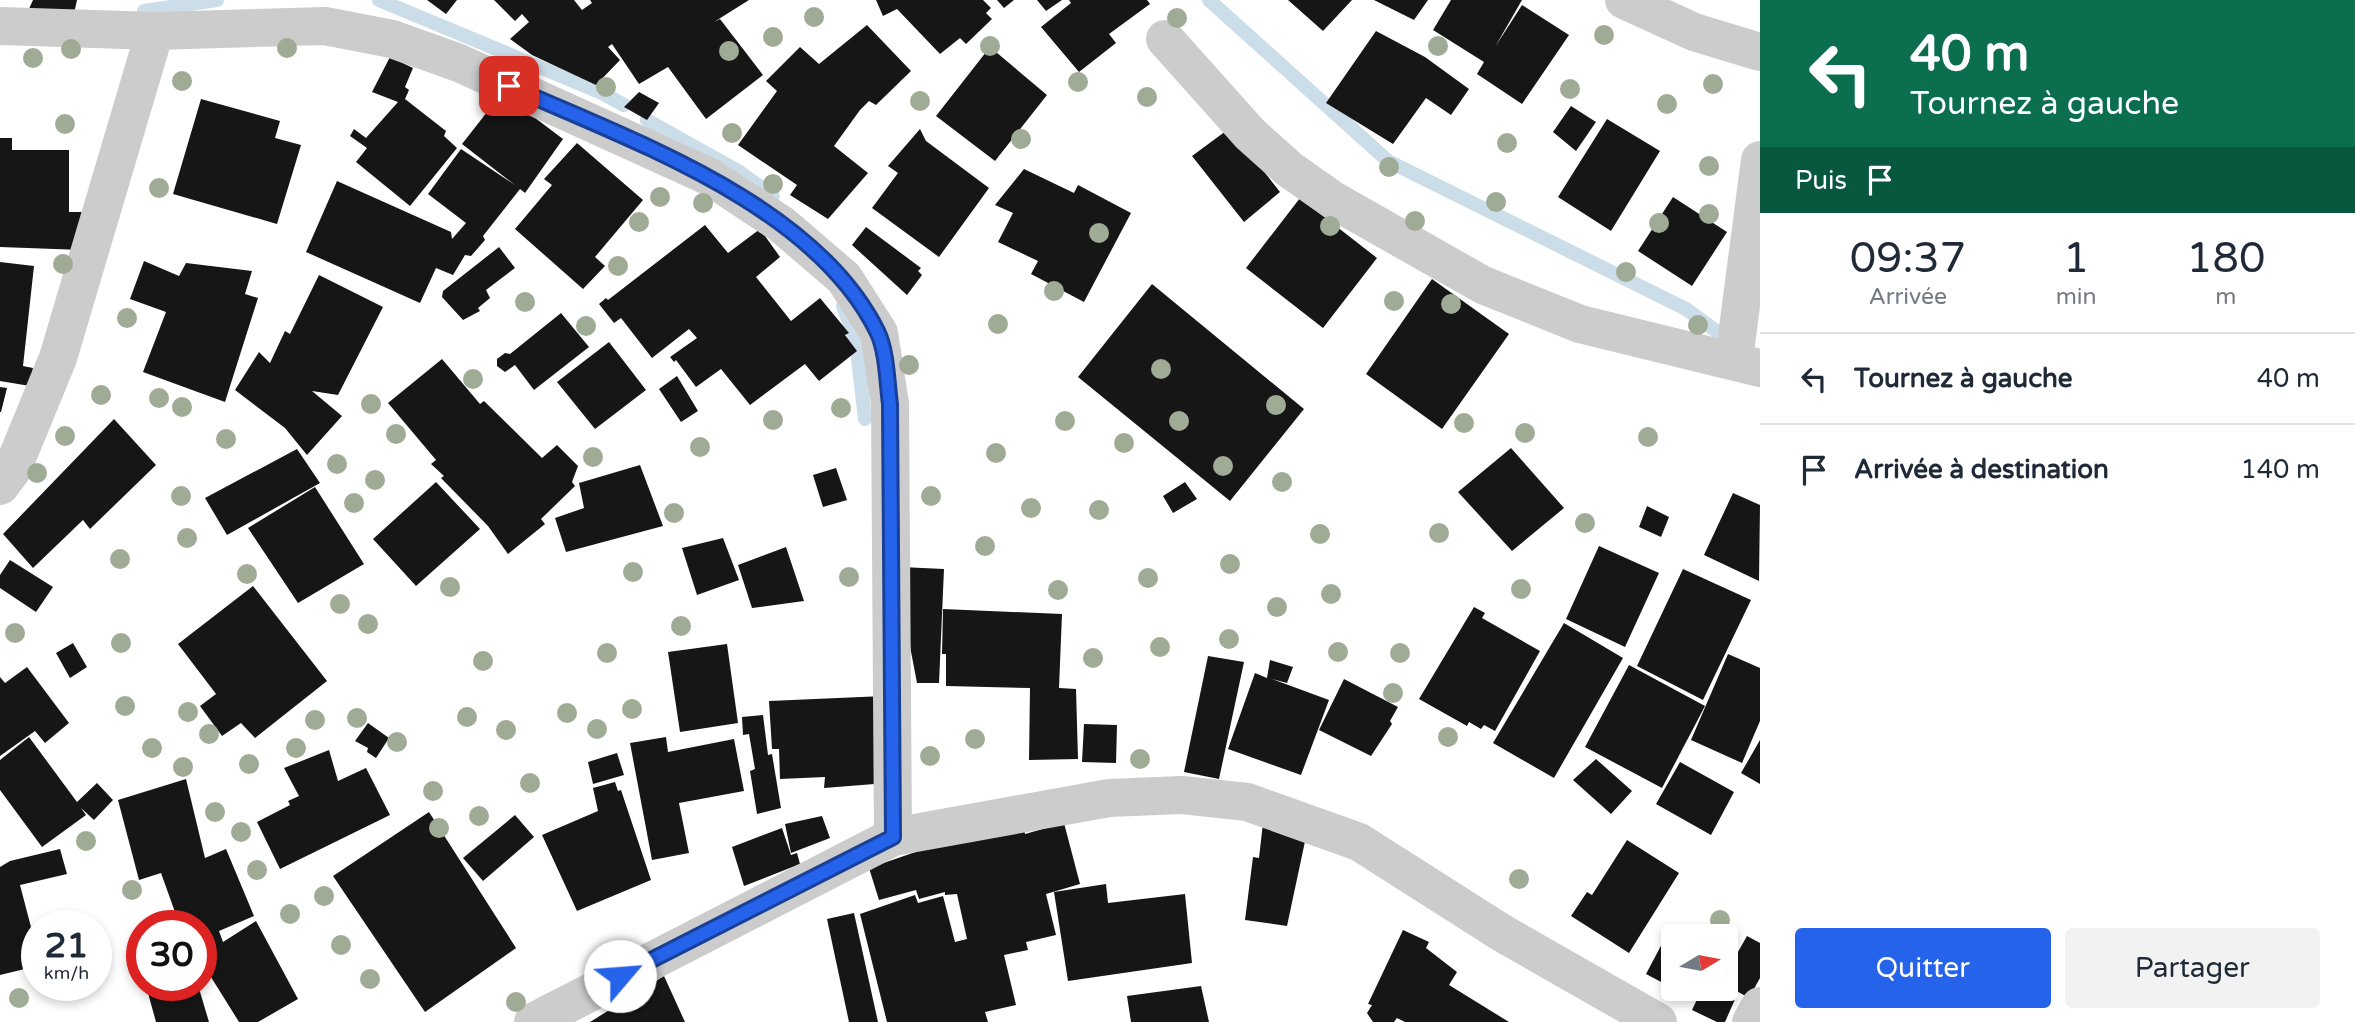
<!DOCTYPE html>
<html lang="fr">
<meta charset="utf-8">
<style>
body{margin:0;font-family:"Varela Round",sans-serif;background:#f2f2f3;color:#1f2937;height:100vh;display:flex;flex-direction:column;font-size:26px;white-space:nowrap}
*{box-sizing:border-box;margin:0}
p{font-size:23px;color:#747a83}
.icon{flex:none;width:38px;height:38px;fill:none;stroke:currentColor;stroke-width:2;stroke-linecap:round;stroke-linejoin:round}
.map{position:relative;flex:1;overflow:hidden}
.details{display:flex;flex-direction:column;background:#fff;width:595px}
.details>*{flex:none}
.top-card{background:#0b6e4f;color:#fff;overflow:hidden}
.needle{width:46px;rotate:80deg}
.tools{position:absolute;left:1661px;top:924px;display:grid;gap:14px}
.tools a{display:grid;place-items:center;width:77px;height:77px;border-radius:7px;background:#fff;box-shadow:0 4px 10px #0003;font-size:35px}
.speed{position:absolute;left:21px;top:910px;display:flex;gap:14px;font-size:35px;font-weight:700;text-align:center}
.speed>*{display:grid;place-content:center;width:91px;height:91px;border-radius:50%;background:#fff;box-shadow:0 4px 10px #0003;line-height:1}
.speed small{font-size:18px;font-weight:400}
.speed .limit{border:10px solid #d22;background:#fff;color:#111}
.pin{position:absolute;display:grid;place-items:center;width:60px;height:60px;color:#fff;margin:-30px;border-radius:14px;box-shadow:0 4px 10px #0006}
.me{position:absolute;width:77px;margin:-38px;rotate:63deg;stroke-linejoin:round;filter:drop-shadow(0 0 5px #0008)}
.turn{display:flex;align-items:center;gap:24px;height:147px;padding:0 35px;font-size:32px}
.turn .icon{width:91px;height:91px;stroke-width:2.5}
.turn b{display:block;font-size:49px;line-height:60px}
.then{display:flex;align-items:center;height:66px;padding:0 35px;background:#0003;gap:14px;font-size:26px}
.eta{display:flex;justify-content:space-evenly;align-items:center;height:119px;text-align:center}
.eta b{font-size:42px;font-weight:600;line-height:49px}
.cta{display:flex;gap:14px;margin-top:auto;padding:14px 35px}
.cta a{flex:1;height:80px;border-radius:7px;background:#2563eb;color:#fff;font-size:28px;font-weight:600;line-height:80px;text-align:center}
.cta a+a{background:#f2f2f3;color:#1f2937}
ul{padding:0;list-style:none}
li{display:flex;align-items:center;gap:21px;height:91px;padding:0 35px;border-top:2px solid #e0e1e3}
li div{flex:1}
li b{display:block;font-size:26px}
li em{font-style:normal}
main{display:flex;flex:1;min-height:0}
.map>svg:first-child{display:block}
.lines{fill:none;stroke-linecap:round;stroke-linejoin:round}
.stream{stroke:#cbdde9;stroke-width:14}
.building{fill:#161616}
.minor{stroke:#ccc;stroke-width:38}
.tree{fill:#a0ab95}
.route-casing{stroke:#184099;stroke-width:18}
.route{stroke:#2563eb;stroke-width:12}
</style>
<main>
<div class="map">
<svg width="1760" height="1022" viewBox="0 0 1760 1022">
<rect width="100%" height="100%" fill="#fff"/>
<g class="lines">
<path class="stream" d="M379 0 602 93 624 105
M1209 0 1388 161 1686 309 1734 344
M144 11 217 0
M647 120 738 171 773 196
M843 306 856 341 865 419"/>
</g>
<path class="building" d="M33 0H77L73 18 28 11Z
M427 0H457L446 14Z
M494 0H574L582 10 592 3 590 0H749L714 22 720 19 763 75 706 119 668 67 639 84 612 44 608 47 620 60 596 85 532 55 510 39 529 22 522 14 515 21Z
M876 0H983L991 8 986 13 992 19 966 44 960 38 940 54 897 9 883 16Z
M997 0H1014L1004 8Z
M1037 0H1062L1046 11Z
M1069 0H1147L1150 4 1109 34 1116 43 1079 72 1041 27 1071 3Z
M1288 0H1352L1323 31Z
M1374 0H1428L1414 20Z
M1451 0H1522L1495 47 1522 5 1569 35 1522 104 1477 74 1484 62 1433 30Z
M867 25 911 71 876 105 869 101 860 110 834 146 868 173 828 219 790 195 797 185 738 145 777 91 766 81 800 47 819 64Z
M1376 31 1425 57 1469 89 1451 115 1426 98 1393 144 1326 103Z
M990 47 1047 95 995 161 936 116Z
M390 57 413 68 405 87 409 90 405 99 446 131 444 136 457 148 410 206 356 162 367 148 350 136 354 129 366 138 398 102 372 92Z
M639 92 659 103 647 120 624 107Z
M502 93 563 139 525 193 520 189 483 236 485 240 471 256 465 255 453 275 436 268 420 303 306 252 337 181 451 232 452 239 466 223 428 194 461 149 515 185 462 144Z
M201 99 280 121 275 138 301 145 277 224 173 194Z
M1571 106 1596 122 1576 151 1553 132Z
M1607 119 1660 151 1611 231 1558 197Z
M1230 128 1280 192 1244 222 1192 156Z
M920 129 926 141 989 188 939 257 872 208 898 173 888 166Z
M0 138H12V150H69V212H86L82 250 0 247Z
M577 143 643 200 595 257 605 266 583 289 515 229 552 185 544 179Z
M1024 169 1074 193 1078 185 1131 213 1084 302 1031 274 1038 261 998 242 1013 213 995 205Z
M1673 197 1727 232 1692 286 1638 251Z
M1300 198 1377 258 1323 328 1246 268Z
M705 225 728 253 760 229 780 257 756 277 791 321 820 298 849 333 845 335 857 351 819 381 805 364 750 405 721 369 696 387 676 360 674 362 670 357 697 338 689 329 652 358 621 318 614 323 599 304 606 298 608 300Z
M866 227 921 268 918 271 922 275 907 295 852 245Z
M499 247 515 268 486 290 490 298 478 308 480 311 463 320 442 297 443 291Z
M144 261 179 276 186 263 252 271 245 294 258 298 225 402 143 372 166 312 130 299Z
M0 262 34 266 23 366 33 368 30 386 0 381Z
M319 275 383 307 338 395 312 391 342 416 307 455 285 428 235 390 259 352 270 363 285 331 290 334Z
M1432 279 1509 334 1442 429 1366 374Z
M1152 284 1304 409 1230 501 1078 377Z
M561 313 589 347 534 390 515 365 505 372 497 366V359L505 353 510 354Z
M609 342 646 390 595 429 557 382Z
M442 359 480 404 484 401 542 458 557 445 578 466 572 482 575 486 541 519 545 524 508 554 488 526 441 478 444 476 431 464 436 460 388 403Z
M677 376 698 411 681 422 659 389Z
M0 387 7 388 1 412H0Z
M114 419 156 465 90 529 83 520 33 568 3 534Z
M1511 448 1564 508 1512 551 1458 492Z
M297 449 320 483 227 535 205 498Z
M640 465 663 526 566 552 555 518 584 508 579 483Z
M836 468 847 500 823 507 813 475Z
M436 482 480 529 416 586 373 539Z
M1185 482 1197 499 1173 513 1163 496Z
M315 487 364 564 298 603 248 528Z
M1733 493 1760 505 1759 581 1704 555Z
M1647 506 1669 517 1661 537 1639 527Z
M723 538 739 580 697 595 682 548Z
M1599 546 1659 573 1625 647 1566 619Z
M786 547 804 601 752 608 738 565Z
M10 560 53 587 36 612 0 588V575Z
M901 567 944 569 939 683H917L905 620Z
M1683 569 1751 600 1703 700 1637 666Z
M253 586 327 681 255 738 241 723 222 736 200 706 216 694 178 644Z
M1474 607 1485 613 1482 618 1540 651 1495 731 1484 725 1481 729 1469 722 1467 726 1419 699Z
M943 609 1062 614 1059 688 1076 689 1078 759 1029 760 1030 688 946 686V654H942Z
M1564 623 1623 658 1554 778 1493 743Z
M73 643 87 667 70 678 56 653Z
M727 644 738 723 680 732 668 652Z
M1728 654 1760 668V721L1742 763 1691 740Z
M1208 656 1244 662 1219 779 1184 772Z
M1270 660 1293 667 1287 683 1272 679 1329 700 1301 775 1228 749 1255 673 1267 678Z
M1629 665 1705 706 1662 788 1585 747Z
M27 667 69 723 45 743 35 731 0 756V677L5 683Z
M1344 679 1398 707 1390 721 1392 724 1371 756 1319 730Z
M884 696 887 783 824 788 825 777 780 779 779 749H772L769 701Z
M763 715 768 755 772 754 781 808 757 814 750 771 755 769 749 734 743 735 742 717Z
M368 723 389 738 376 758 367 752 368 748 355 741Z
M1084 724 1117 725 1116 763 1082 762Z
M29 737 77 802 97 783 113 800 94 820 81 808 86 815 42 847 0 790V760Z
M666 737 668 752 734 739 744 791 679 803 689 853 652 860 630 743Z
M1760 740V784L1741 773Z
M329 750 338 781 366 768 390 815 280 869 257 822 290 805 288 801 299 796 284 768Z
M617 753 624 775 593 784 588 762Z
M1596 759 1632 791 1611 814 1573 780Z
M1680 762 1734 792 1711 835 1656 804Z
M186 779 205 858 226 849 254 916 219 931 223 942 256 921 298 999 258 1022H239L201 961V926H180L161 873 139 880 118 800Z
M615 782 618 791 621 790 651 880 577 911 542 835 598 811 593 788Z
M429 812 516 948 425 1012 333 876Z
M515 815 534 837 483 881 463 858Z
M822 816 830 838 791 853 785 824Z
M1064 823 1080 884 1046 894 1056 935 1026 942 1028 950 1004 955 1016 1005 985 1012 988 1022H887L860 914 915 895 918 903 943 896 955 942 967 939 957 894 945 895V892L919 899 916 890 879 900 869 868 933 846 1024 828 1025 834Z
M1263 823 1307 832 1287 926 1245 920 1253 857 1259 858Z
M782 828 791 855 797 853 800 864 744 886 732 847Z
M1627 840 1679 873 1629 953 1571 916 1587 892 1592 895Z
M60 849 67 874 20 885 37 950V966L0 975V867L10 861Z
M1106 884 1108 903 1185 894 1192 963 1068 981 1054 892Z
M854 913 878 1022H849L827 919Z
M1403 930 1429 942 1426 948 1457 972 1449 985 1509 1022H1405L1397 1018 1394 1022H1373L1367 1013 1372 1005 1368 1004Z
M1747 936 1760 943V978L1749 998 1726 985V973Z
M1664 940 1673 946V989H1685L1682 993 1646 974Z
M664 976 685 1022H590Z
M173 985H198L209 1022H156L148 993Z
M1201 986 1209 1022H1131L1127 996Z
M1702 989H1718L1736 997 1725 1022H1717L1692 1010Z"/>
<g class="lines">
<path class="minor" d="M1624 0 1694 32 1760 52
M0 26 155 31 325 26 392 39 459 63 710 177 781 224 844 278 879 333 890 404 893 837
M1165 39 1250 134 1289 169 1333 200 1483 285 1580 324 1760 368
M1734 359 1760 160
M0 486 12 470 58 358 155 31
M533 1022 893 837 1109 798 1182 795 1247 802 1359 842 1502 933 1658 1022
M1751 1022 1760 1006"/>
</g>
<g class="tree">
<circle cx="814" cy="17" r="10"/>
<circle cx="1177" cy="18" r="10"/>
<circle cx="1604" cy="35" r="10"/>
<circle cx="773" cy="37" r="10"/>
<circle cx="990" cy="46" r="10"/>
<circle cx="1438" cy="46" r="10"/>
<circle cx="287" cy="48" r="10"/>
<circle cx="71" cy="49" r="10"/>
<circle cx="729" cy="51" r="10"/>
<circle cx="33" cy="58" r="10"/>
<circle cx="182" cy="81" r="10"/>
<circle cx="1078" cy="82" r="10"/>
<circle cx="1713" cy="84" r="10"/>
<circle cx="606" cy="87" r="10"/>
<circle cx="1570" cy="89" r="10"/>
<circle cx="1147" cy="97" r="10"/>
<circle cx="920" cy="101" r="10"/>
<circle cx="1667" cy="104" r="10"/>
<circle cx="65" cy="124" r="10"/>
<circle cx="732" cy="133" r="10"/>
<circle cx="1021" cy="139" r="10"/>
<circle cx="1507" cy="143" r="10"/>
<circle cx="1709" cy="166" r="10"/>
<circle cx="1389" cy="167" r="10"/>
<circle cx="773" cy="184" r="10"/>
<circle cx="159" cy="188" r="10"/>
<circle cx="660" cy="197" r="10"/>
<circle cx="1496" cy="202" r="10"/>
<circle cx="703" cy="203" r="10"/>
<circle cx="1709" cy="214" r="10"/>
<circle cx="1415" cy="221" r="10"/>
<circle cx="639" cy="222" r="10"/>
<circle cx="1659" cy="223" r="10"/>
<circle cx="1330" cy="226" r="10"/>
<circle cx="1099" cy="233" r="10"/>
<circle cx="63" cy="264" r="10"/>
<circle cx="618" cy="266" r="10"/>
<circle cx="1626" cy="272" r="10"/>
<circle cx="1054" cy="291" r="10"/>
<circle cx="1394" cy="301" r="10"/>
<circle cx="525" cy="302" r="10"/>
<circle cx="1451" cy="304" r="10"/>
<circle cx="127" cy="318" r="10"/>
<circle cx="998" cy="324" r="10"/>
<circle cx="1698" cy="325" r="10"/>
<circle cx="586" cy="326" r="10"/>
<circle cx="909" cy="365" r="10"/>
<circle cx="1161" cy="369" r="10"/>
<circle cx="473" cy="379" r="10"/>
<circle cx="101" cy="395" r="10"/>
<circle cx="159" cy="398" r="10"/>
<circle cx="371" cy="404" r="10"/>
<circle cx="1276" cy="405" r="10"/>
<circle cx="182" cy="407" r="10"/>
<circle cx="841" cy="408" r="10"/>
<circle cx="773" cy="420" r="10"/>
<circle cx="1065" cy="421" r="10"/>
<circle cx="1179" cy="421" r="10"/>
<circle cx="1464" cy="423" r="10"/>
<circle cx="1525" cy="433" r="10"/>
<circle cx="396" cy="434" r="10"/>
<circle cx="65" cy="436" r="10"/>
<circle cx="1648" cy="437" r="10"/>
<circle cx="226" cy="439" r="10"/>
<circle cx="1124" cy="443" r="10"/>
<circle cx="700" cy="447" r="10"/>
<circle cx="996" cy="453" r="10"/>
<circle cx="593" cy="457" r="10"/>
<circle cx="337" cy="464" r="10"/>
<circle cx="1223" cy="466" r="10"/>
<circle cx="37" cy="473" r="10"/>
<circle cx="375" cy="480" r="10"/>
<circle cx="1282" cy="482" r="10"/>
<circle cx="181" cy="496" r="10"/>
<circle cx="931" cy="496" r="10"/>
<circle cx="354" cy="503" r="10"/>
<circle cx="1031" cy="508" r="10"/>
<circle cx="1099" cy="510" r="10"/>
<circle cx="674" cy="513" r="10"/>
<circle cx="1585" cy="523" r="10"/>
<circle cx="1439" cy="533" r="10"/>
<circle cx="1320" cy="534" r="10"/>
<circle cx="187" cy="538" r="10"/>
<circle cx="985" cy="546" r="10"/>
<circle cx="120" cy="559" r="10"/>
<circle cx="1230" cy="564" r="10"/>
<circle cx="633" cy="572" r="10"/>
<circle cx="247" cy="574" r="10"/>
<circle cx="849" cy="577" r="10"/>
<circle cx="1148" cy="578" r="10"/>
<circle cx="450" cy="587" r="10"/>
<circle cx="1521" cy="589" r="10"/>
<circle cx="1058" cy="590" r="10"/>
<circle cx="1331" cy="594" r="10"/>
<circle cx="340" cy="604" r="10"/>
<circle cx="1277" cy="607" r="10"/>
<circle cx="368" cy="624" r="10"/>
<circle cx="681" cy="626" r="10"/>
<circle cx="15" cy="633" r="10"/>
<circle cx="1229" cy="639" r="10"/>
<circle cx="121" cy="643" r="10"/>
<circle cx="1160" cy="647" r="10"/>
<circle cx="1338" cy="652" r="10"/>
<circle cx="607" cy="653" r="10"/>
<circle cx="1400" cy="653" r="10"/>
<circle cx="1093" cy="658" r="10"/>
<circle cx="483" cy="661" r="10"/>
<circle cx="1393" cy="693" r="10"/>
<circle cx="125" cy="706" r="10"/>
<circle cx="632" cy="709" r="10"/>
<circle cx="188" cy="712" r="10"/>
<circle cx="567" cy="713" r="10"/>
<circle cx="467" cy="717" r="10"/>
<circle cx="357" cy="718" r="10"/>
<circle cx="315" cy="720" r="10"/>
<circle cx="597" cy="729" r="10"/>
<circle cx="506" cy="730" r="10"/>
<circle cx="209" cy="734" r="10"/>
<circle cx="1448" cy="737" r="10"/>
<circle cx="975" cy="739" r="10"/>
<circle cx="397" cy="742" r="10"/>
<circle cx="152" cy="748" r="10"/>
<circle cx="296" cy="748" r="10"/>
<circle cx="930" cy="756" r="10"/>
<circle cx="1140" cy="759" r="10"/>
<circle cx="249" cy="764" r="10"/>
<circle cx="183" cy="767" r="10"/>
<circle cx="530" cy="783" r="10"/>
<circle cx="433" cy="791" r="10"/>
<circle cx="215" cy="812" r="10"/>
<circle cx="479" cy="816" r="10"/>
<circle cx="439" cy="828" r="10"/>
<circle cx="241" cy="832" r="10"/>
<circle cx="86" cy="841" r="10"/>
<circle cx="257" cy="870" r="10"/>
<circle cx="1519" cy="879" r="10"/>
<circle cx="132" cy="890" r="10"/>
<circle cx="324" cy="896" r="10"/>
<circle cx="290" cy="914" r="10"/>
<circle cx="1720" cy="920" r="10"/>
<circle cx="341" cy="945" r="10"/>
<circle cx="370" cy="979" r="10"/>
<circle cx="19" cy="998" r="10"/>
<circle cx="516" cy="1002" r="10"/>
</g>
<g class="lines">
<defs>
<path id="route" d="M509 86C632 141 814 204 877 331 887 351 887 382 890 404L893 837 620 976"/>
</defs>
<use href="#route" class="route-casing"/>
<use href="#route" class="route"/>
</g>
</svg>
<div class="tools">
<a><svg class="needle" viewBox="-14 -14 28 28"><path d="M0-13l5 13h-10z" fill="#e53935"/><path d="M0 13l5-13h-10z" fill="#747a83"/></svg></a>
</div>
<div class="speed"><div>21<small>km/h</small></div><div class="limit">30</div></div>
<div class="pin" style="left:509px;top:86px;background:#d93025"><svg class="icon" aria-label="arrive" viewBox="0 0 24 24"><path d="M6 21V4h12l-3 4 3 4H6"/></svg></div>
<svg class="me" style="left:620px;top:976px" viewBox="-20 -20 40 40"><circle r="19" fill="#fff"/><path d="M0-13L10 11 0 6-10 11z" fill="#2563eb"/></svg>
</div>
<section class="details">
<div class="top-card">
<div class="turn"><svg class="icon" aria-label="left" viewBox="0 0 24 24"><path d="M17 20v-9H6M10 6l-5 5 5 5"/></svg><div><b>40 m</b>Tournez à gauche</div></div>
<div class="then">Puis<svg class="icon" aria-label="arrive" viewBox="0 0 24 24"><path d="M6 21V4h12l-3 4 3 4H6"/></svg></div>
</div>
<div class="eta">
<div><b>09:37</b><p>Arrivée</p></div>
<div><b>1</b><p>min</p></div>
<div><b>180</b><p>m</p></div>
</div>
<ul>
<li><svg class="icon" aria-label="left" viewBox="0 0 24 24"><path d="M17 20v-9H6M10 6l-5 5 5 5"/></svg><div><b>Tournez à gauche</b></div><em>40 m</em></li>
<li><svg class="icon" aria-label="arrive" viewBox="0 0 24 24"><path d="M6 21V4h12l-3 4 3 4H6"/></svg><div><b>Arrivée à destination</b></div><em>140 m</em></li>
</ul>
<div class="cta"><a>Quitter</a><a>Partager</a></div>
</section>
</main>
